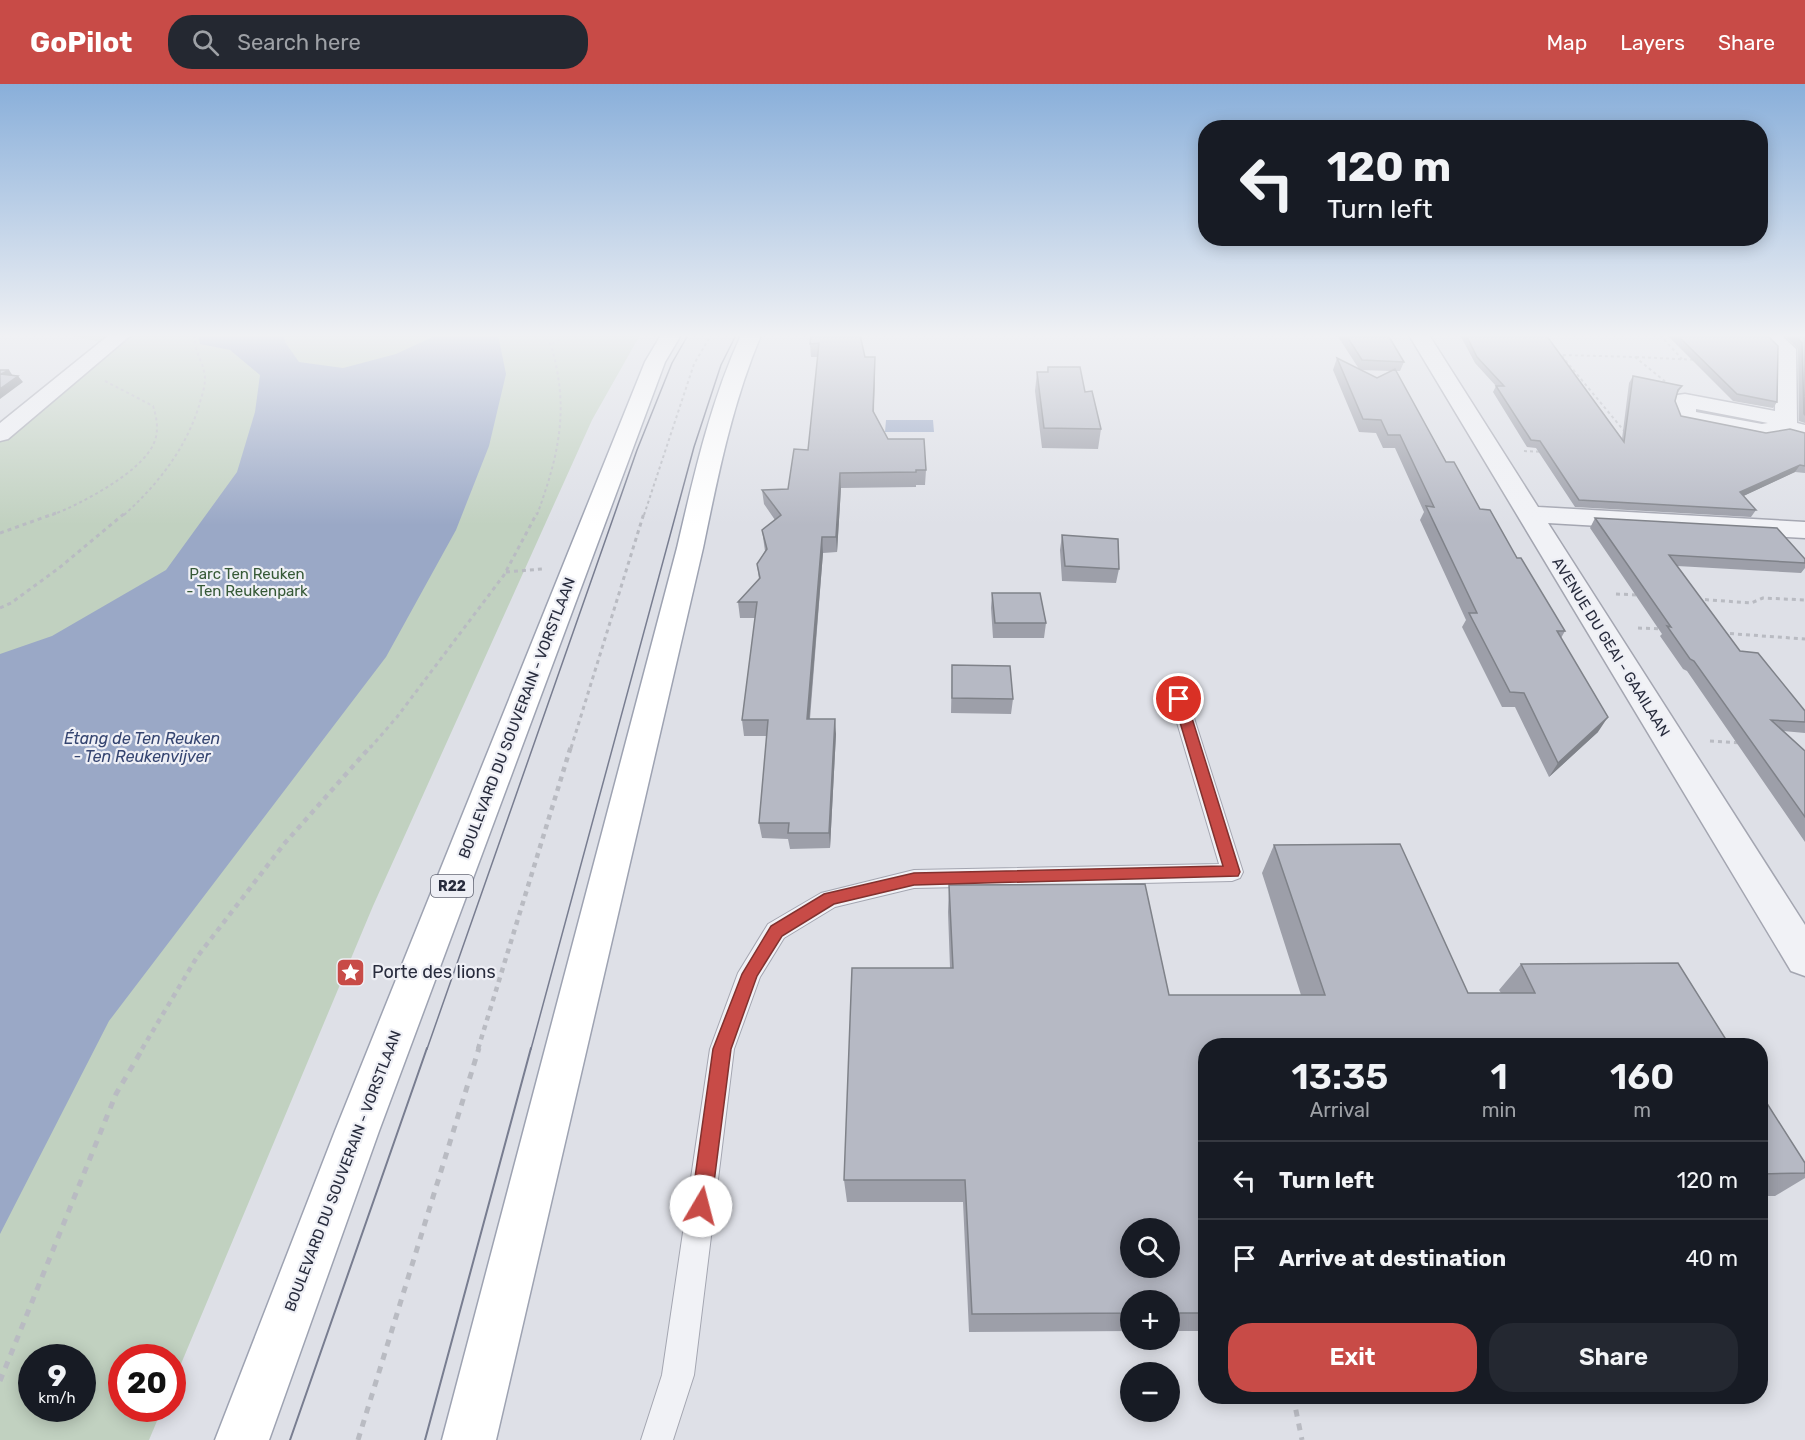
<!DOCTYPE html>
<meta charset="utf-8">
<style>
body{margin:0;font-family:Rubik,sans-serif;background:#242831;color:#f1f3f6;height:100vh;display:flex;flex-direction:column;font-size:22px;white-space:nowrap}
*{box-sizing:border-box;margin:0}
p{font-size:20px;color:#9ea1a6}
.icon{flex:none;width:33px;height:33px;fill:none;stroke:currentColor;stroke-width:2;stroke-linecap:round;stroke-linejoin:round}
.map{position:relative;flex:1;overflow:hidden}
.drawer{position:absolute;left:1198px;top:954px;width:570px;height:366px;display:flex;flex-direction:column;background:#171b24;border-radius:24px;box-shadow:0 3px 15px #0003}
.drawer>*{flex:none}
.guide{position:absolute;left:1198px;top:36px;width:570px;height:126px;border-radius:24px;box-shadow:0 3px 15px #0003;background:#171b24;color:#f1f3f6;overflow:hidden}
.fabs{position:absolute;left:1120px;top:1134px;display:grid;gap:12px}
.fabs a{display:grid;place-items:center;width:60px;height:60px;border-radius:50%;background:#171b24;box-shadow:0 3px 15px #0003;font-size:30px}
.speed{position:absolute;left:18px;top:1260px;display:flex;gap:12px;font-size:30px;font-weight:700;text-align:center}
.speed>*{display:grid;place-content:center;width:78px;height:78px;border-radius:50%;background:#171b24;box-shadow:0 3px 15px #0003;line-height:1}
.speed small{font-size:15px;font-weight:400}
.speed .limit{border:9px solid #d22;background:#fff;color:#111}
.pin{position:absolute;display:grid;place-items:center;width:51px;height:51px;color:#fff;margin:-26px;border:3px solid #fff;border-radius:50%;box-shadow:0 2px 6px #0007}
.me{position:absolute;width:66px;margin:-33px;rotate:8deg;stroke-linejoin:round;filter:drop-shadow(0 0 4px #0008)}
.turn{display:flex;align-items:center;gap:21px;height:126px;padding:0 30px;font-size:27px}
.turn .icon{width:78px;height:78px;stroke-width:2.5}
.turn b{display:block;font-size:42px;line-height:51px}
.eta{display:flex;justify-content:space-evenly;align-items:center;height:102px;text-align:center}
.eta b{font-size:36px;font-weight:600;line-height:42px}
.cta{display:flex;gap:12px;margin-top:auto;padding:12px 30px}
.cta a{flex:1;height:69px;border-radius:24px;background:#c84b47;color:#fff;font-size:24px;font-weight:600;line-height:69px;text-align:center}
.cta a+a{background:#242831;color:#f1f3f6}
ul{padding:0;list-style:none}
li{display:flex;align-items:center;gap:18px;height:78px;padding:0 30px;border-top:2px solid #363941}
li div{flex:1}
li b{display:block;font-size:22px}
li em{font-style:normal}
header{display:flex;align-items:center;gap:36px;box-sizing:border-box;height:84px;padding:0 30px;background:#c84b47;color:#fff}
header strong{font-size:28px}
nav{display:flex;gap:33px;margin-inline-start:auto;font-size:21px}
.search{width:420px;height:54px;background:#242831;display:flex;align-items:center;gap:15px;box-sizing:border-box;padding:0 21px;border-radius:24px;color:#9ea1a6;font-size:22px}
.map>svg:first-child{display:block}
.green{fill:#c1d1c0;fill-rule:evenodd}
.water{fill:#9aa8c6}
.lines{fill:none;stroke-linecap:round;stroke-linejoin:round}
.service-casing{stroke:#a4a6b1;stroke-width:2}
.minor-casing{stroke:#a4a6b1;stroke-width:3}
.primary-casing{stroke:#9ea3b2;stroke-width:3}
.path-far3{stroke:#b9bbc2;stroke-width:2;stroke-dasharray:3 3;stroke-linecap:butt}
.path-far2{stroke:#b9bbc2;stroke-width:3;stroke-dasharray:4 4;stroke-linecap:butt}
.path-far1{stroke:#b9bbc2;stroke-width:4.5;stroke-dasharray:5 5;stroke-linecap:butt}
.path{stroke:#b9bbc2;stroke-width:5;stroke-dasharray:7 7;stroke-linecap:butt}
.service{fill:#f1f2f6;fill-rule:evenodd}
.minor{fill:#f1f2f6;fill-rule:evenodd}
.primary{fill:#fff;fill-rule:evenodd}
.tram-far1{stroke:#787d90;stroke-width:1.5}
.tram{stroke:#787d90;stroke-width:2}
.wall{fill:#9d9fa9;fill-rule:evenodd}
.shaded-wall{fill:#7f8289}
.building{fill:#b6b9c4;stroke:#7f8289;stroke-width:1.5;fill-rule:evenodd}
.route{fill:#c84b47;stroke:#82312e;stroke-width:1.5}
.labels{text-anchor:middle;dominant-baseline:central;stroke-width:4.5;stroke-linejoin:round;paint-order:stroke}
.shield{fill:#eeeff5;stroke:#636674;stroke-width:1.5}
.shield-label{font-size:14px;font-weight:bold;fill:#282c3d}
.park-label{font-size:15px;fill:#365936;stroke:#eeeff5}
.street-label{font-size:15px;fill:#282c3d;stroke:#eeeff5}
.water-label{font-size:16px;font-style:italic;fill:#344470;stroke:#eeeff5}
.near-poi-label{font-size:18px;fill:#282c3d;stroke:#eeeff5;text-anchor:start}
</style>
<header>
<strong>GoPilot</strong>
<div class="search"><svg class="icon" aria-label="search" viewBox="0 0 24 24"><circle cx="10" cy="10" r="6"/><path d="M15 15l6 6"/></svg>Search here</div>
<nav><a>Map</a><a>Layers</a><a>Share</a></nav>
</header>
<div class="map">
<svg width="1805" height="1356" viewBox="0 0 1805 1356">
<rect width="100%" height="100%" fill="#dee0e7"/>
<path class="green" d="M40 251H640L592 336 373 822 173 1299 172 1274H122V1324L162 1325 149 1356H0V357L114 261 73 252ZM32 1274H82V1324H32Z"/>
<path class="water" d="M198 251H284L285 258 299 278 343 284 396 270 437 251H498L506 290 489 362 456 446 386 573 109 937 0 1150V570L52 552 166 486 237 388 255 328 260 291 230 266 200 260Z
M886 336H933L934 348H885Z"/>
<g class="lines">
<defs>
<path id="service" d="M1179 609 1185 611 1188 615 1243 788 1240 794 1232 797 914 804 835 823 784 854 760 893 734 965 694 1291 673 1356H641L662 1291 710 965 738 889 768 840 821 809 914 786 1219 780 1170 615 1173 611Z"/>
<path id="minor" d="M109 251H131L8 355 0 357V339Z
M1409 251H1429L1538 423 1805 438V454L1548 439 1805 841V892L1791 887Z
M1759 251H1781L1796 265 1797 339 1805 341V352L1800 354 1785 350 1762 354 1677 337C1672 330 1673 318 1677 311L1685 310 1775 327 1776 267ZM1696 325 1768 339 1762 340 1696 328Z"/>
<path id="primary" d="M661 251H681L665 278 379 1047 269 1356H215L335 1047 645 278Z
M741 251H761C732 320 718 391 703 464L496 1356H442L677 464C694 391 710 319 741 251Z"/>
</defs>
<use href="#service" class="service-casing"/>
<use href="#minor" class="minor-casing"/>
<use href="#primary" class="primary-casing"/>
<path class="path-far3" d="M1660 251 1682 275
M552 260 565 251
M1636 273 1698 276
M1625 348 1561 271 1635 273 1667 299
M1524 367 1544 368
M52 431C81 420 142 388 154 359 159 347 157 334 153 322L105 297
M124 431C158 400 185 366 199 322 201 314 205 304 205 295 205 279 193 268 195 251
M537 431C555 381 567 339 557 286 554 272 553 262 545 251
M644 431 694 280 711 251"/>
<path class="path-far2" d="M0 449 56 429
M506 488 542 485
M1616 510 1638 511
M1697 515 1751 519 1763 514 1805 516
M0 524 11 519 59 484 125 429
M1638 544 1664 545
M1722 549 1805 555
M1710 657 1741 659
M370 664 397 633 504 491 537 429
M571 664 644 429"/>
<path class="path-far1" d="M142 965 197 873 284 760 371 662
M478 965 571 662"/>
<path class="path" d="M0 1297 116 1010 143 964
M1293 1312 1302 1356
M358 1356 479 964"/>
<use href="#service" class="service"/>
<use href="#minor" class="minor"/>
<use href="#primary" class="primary"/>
<path class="tram-far1" d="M427 965 637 366 672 279 688 251
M531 965 694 363 721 281 736 251"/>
<path class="tram" d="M290 1356 427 964
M425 1356 531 964"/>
</g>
<path class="wall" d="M811 251 865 273H875L874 329 888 355 926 386 925 401H916V403L841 404 837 468 823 469 810 635 836 650 830 764 790 765 788 755 762 754 759 739 767 652H744L742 636 755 534H740L738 518 759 495 757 480 765 467 762 446 775 436 764 420 762 406 788 405 808 366 818 273H811L810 260Z
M1337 251H1388L1404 278 1400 287H1396L1446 378 1480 425 1517 474 1565 547 1561 554 1598 648 1549 693 1515 623H1502L1462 543 1466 536 1420 436 1424 428 1395 364H1383L1376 349 1359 348 1333 286 1337 274 1359 285ZM1360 286 1392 287 1377 294Z
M1460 251H1546L1622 355 1629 299 1633 292 1682 302 1677 310 1675 317 1681 332 1766 349H1805V389L1795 388 1743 412 1756 426 1751 433 1575 423 1536 364 1527 363 1493 308 1496 302 1475 279Z
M1667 251H1767L1777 318 1773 324 1733 317Z
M1784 251H1805V339L1799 337 1798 265Z
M1048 283 1085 308 1101 345 1098 365 1042 364 1035 307 1037 288H1047Z
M1595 434 1805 475V484L1801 489 1677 482 1740 567 1805 638V649L1783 647 1805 667V758L1687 587 1683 585 1660 552 1662 550 1590 444Z
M1062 451 1119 485 1116 499 1062 497 1060 466Z
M992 509 1046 539 1044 554H993L991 524Z
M952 581 1013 615 1011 630 951 629Z
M1274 761 1468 909H1501L1499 906 1521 880 1730 962H1206V1247H1170V1216H1131V1247L969 1248 963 1118H847L844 1096 950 884 948 828 949 801 1169 911H1301L1262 789Z
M1761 1010 1805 1079V1094L1775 1112H1761Z
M1432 1312H1623L1614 1316 1434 1317Z"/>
<path class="shaded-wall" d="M875 273V287L873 342V327Z
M9 286 13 292 1 290Z
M18 292 23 298 0 315V305Z
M1800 381 1795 388 1735 416 1740 408Z
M840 389 841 404 837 468 836 453Z
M822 453 823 469 808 651 807 635Z
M1608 633 1598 648 1549 693 1558 679Z
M835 635 836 650 830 764 829 749Z"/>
<path class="building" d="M811 251H860L865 273H875L873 327 888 355H924L926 386H916V388L840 389 836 453H822L807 635H835L829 749H788L789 739H759L768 636H742L757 518H738L760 494 757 480 767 465 762 446 781 431 762 406 788 405 794 365 808 366 819 259 810 260Z
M1346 251H1388L1404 278 1362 276Z
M1466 251H1546L1624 358 1633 292 1682 302 1678 306 1675 317 1681 332 1766 349 1790 345 1805 349V382L1800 381 1740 408 1756 426 1579 416 1540 357 1531 356 1496 302H1504L1477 273Z
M1677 251H1767L1778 262 1777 318 1737 310Z
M1795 251H1805V331L1804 330 1802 259Z
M1337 274 1377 294 1395 285 1446 378H1454L1480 425 1490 426 1517 474H1521L1565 547H1557L1608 633 1558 679 1524 609 1510 608 1469 529H1477L1426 422 1434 423 1400 351H1388L1381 336 1363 335Z
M1048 283H1080L1085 308 1092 307 1101 345 1044 344 1037 288H1048Z
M0 286H9L1 290 18 292 0 305Z
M1595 434 1777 444 1805 475V479L1669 471 1740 567 1758 569 1805 627V638L1771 636 1805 667V733L1694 577 1690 575 1667 542 1671 543Z
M1062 451 1118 455 1119 485 1065 482Z
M992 509H1040L1046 539H995Z
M952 581 1010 582 1013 615 952 614Z
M1400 760 1468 909H1535L1521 880 1678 879 1730 962H1206V1053H1201L1206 1074V1229H1170V1216H1131V1229L972 1230 965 1096H844L852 884H953L949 801 1145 800 1169 911H1325L1274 761ZM1131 1144H1170V1184H1131Z
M1761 1010 1805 1079V1089L1761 1090Z"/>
<linearGradient id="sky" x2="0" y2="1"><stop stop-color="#89afda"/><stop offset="0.57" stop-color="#f0f1f4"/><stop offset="1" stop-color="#f0f1f4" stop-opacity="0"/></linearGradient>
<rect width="1805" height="441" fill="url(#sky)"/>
<path class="route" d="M1179 611 1186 615 1240 788 1238 792 914 801 834 820 782 852 757 892 731 965 711 1122 708 1129 701 1132 694 1129 691 1122 713 965 742 890 771 842 824 810 914 789 1223 782 1173 615Z"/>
<defs>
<symbol id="sight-square" viewBox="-11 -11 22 22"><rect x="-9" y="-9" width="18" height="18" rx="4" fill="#c84b47" stroke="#eeeff5"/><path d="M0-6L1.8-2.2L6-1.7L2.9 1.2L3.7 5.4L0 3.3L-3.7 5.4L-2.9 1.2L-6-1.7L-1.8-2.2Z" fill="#fff"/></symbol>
</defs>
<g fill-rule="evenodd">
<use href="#sight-square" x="334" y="872" width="33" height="33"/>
</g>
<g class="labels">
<rect class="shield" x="431" y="791" width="42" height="22" rx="4.5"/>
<g class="shield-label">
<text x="452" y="802">R22</text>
</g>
<g class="park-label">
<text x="247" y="490">Parc Ten Reuken<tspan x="247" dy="17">- Ten Reukenpark</tspan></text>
</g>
<g class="street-label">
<text transform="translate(1611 563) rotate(58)">AVENUE DU GEAI - GAAILAAN</text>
<text transform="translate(517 634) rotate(-69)">BOULEVARD DU SOUVERAIN - VORSTLAAN</text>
<text transform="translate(343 1087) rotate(-69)">BOULEVARD DU SOUVERAIN - VORSTLAAN</text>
</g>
<g class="water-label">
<text x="142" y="654">Étang de Ten Reuken<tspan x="142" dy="18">- Ten Reukenvijver</tspan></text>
</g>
<g class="near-poi-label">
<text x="372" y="888">Porte des lions</text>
</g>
</g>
</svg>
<div class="fabs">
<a><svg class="icon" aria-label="search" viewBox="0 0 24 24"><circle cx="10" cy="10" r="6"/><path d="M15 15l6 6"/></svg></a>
<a>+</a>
<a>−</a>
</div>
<div class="speed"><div>9<small>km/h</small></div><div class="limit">20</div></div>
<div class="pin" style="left:1179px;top:615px;background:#d93025"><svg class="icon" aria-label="arrive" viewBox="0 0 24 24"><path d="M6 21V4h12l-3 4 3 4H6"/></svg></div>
<svg class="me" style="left:701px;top:1122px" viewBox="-20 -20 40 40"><circle r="19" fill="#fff"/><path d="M0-13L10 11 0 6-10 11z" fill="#c84b47"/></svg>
<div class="guide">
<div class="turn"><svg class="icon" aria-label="left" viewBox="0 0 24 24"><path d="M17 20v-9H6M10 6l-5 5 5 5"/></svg><div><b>120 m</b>Turn left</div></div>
</div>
<section class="drawer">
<div class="eta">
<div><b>13:35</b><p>Arrival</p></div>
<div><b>1</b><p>min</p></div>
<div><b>160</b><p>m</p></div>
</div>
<ul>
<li><svg class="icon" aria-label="left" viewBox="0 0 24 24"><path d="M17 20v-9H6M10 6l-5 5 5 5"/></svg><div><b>Turn left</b></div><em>120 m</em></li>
<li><svg class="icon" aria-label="arrive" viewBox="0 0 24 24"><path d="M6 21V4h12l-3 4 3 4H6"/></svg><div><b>Arrive at destination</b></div><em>40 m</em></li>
</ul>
<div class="cta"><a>Exit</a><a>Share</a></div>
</section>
</div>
